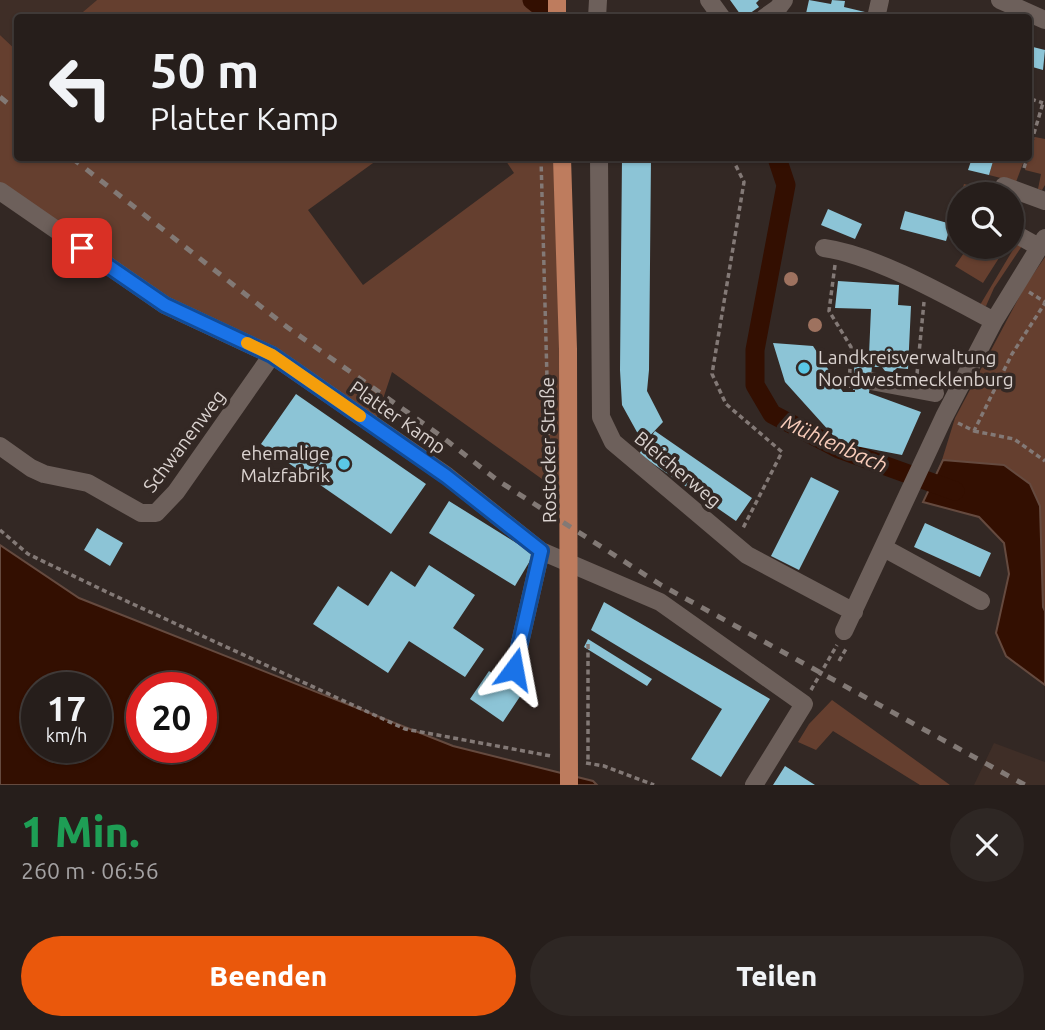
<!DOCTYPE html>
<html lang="de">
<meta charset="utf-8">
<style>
body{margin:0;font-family:Ubuntu,sans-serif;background:#2e2724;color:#f1f3f6;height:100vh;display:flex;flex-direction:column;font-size:26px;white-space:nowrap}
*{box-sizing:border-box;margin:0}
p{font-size:23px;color:#a4a2a3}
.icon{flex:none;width:38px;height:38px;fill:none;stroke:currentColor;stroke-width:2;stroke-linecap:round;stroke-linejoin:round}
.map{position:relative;height:785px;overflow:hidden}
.sheet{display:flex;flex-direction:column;background:#261e1b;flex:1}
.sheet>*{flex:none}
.top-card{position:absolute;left:14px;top:14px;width:1018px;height:147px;border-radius:7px;box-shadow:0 2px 5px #0004,0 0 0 2px #423c3a;background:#261e1b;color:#f1f3f6;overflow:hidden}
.fabs{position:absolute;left:947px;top:182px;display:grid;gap:14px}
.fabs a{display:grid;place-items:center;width:77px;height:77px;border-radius:50%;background:#261e1b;box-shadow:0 2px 5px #0004,0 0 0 2px #423c3a;font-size:35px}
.speed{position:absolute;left:21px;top:672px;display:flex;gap:14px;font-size:35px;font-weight:700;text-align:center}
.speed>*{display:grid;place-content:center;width:91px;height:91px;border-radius:50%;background:#261e1b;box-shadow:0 2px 5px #0004,0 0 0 2px #423c3a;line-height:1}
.speed small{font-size:18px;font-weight:400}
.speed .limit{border:10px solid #d22;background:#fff;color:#111}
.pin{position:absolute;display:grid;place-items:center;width:60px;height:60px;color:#fff;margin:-30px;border-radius:14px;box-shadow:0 4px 10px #0006}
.me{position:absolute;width:77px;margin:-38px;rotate:13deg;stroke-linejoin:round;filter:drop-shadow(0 0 5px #0008)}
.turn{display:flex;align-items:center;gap:24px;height:147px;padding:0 21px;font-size:32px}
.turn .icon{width:91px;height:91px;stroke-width:2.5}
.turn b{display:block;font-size:49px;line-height:60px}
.round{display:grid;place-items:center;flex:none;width:74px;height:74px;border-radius:37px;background:#2e2724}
.summary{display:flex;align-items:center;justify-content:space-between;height:119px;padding:0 21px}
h1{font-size:42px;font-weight:800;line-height:52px;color:#1e9e55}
.button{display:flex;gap:14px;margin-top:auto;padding:14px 21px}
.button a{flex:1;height:80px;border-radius:42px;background:#ea580c;color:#fff;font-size:28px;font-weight:800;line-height:80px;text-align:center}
.button a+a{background:#2e2724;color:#f1f3f6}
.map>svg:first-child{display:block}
.built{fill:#3f2e27}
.green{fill:#653f2f}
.water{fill:#330f01;stroke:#654a3f;stroke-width:2;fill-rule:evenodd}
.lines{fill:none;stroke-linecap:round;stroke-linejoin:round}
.canal{stroke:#330f01;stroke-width:19}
.building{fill:#8cc4d6}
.path{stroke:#837976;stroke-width:3.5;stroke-dasharray:5 3.5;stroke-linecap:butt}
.minor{stroke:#6d605b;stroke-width:18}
.major{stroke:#be7c5e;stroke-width:18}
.rail{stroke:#827975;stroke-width:5;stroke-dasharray:9 9;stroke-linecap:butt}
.tree{fill:#9e725f}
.route-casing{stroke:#114b97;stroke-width:18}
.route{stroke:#1a73e8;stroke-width:12}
.slow{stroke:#f59e0b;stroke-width:12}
.poi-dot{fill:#5ac8e6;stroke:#332824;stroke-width:2.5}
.labels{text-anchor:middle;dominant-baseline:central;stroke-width:7;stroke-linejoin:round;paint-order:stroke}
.poi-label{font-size:19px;fill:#dbd3d0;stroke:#332824;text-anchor:start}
.street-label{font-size:19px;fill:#dbd3d0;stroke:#332824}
.water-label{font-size:21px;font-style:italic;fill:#f8ccba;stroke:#332824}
</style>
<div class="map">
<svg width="1045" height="785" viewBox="0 0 1045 785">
<rect width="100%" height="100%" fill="#332824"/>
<path class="built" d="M0 0H97L77 17 18 18 17 51 0 35Z
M994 743 1045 762V785H974Z"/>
<path class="green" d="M97 0H533V17H77Z
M0 35 17 51 18 158H380L308 210 363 285 514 173 504 158H562L570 499 392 372 374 426 272 355 165 305 0 191Z
M1035 137 1045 139V185L1042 190 1038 189 1041 174 1025 170Z
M994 158H1025L1016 182 989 175Z
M964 184 1000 193 999 194H961Z
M1017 243 1022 246 994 288 986 306 980 305Z
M968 247 982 249 983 247H1006L983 283 955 266Z
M1045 257V685L1006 656 996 633 1009 574 1004 543 979 517 923 502 942 460 955 418 1025 286Z
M832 700 950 785H920L833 731 816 750 798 742 809 724Z"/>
<path class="water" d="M943 460 1004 465 1030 484 1040 506 1043 607 1045 611V685L1006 656 996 633 1009 574 1004 543 979 517 923 502Z
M0 545 79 598 453 746 593 781 597 785H0ZM37 688H96V747H37ZM142 688H201V747H142Z"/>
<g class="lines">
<path class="canal" d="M532 0 555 18
M777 158 786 185 755 350V385L772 414 839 449 955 491"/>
</g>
<path class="building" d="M730 0H759L756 3 759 7 743 18Z
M809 0 831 4 832 0 845 1 844 7 865 12 863 18H805Z
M1029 46 1045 50 1043 70 1029 66Z
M622 158H651L649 370 647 391 663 422 643 443 622 405 620 370Z
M972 158H994L989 175 968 170Z
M828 209 862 224 855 239 821 225Z
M905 211 951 224 946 241 900 229Z
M838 281 899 285 898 305 911 306 908 369 897 368 893 372 885 371 882 367H872L869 393 921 412 902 455 840 443 785 382 773 343 813 346 843 392H855V390H853L855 354 869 355 871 309 835 308Z
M296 394 426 484 391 534 261 444Z
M655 431 752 498 736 521 639 454Z
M811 477 839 491 799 570 771 556Z
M449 501 534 554 515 586 429 533Z
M925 523 991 553 980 577 914 547Z
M97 528 123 543 110 566 84 550Z
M429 565 475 595 453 628 484 649 465 677 409 641 388 673 313 624 338 586 368 606 391 571 415 587Z
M604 602 770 699 721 777 691 759 722 709 591 630Z
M588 639 652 679 647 686 584 647Z
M489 671 521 695 503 722 470 699Z
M785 766 815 785H773Z"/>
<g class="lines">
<path class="path" d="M1031 99 1043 103
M1029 150 1043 103
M541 158 549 451
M732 158 744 182 712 374 726 404 782 452 742 530
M1024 168 1027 158
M835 265 829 311 851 347 849 388
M1029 292 1045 302
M917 374 924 302
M958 423 974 431 1012 354 1045 303
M974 431 1014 439 1045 461
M0 530 28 554 111 594 405 729 551 756
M588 644V762
M839 661 847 647
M811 690 837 645
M586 763 604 766 654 785"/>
<path class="minor" d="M709 0 722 18
M1000 0 1045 20
M597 18 598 0
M764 18 778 8 784 0
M876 18 880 0
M599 158 601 417 613 442 747 555 854 612
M1004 186 1045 201
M0 191 165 305 272 355 447 476 541 551 660 602 804 704 754 785
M1012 232 1039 247
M824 248C875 255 947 296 994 321
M871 381 935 393
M0 446 31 468 44 474 88 483 141 513H156L176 492 272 355
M884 548 981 601
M844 631 944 417 994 321 1045 238
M514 669 541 551"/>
<path class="major" d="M557 0V18
M562 158 568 349 569 785"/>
<path class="rail" d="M0 97 18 112
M72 158 287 327 441 436 497 480 661 585 1025 785"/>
</g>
<g class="tree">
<circle cx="791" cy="279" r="7"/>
<circle cx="815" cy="325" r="7"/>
</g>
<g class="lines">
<defs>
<path id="route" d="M82 248 165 305 272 355 446 476 541 551 514 669"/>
</defs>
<use href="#route" class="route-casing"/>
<use href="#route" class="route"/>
<path class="slow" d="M247 343 272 355 360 416"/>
</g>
<g class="poi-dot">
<circle cx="804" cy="368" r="7"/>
<circle cx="344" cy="464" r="7"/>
</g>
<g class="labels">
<g class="poi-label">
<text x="818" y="357">Landkreisverwaltung<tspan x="818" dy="22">Nordwestmecklenburg</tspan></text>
<text x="330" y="453" text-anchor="end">ehemalige<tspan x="330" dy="22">Malzfabrik</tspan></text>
</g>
<g class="street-label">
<text transform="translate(398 417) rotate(35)">Platter Kamp</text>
<text transform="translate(184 441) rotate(-53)">Schwanenweg</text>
<text transform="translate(548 450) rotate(-91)">Rostocker Straße</text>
<text transform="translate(678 469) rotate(40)">Bleicherweg</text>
</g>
<g class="water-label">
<text transform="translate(835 443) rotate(24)">Mühlenbach</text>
</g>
</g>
</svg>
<div class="fabs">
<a><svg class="icon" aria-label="search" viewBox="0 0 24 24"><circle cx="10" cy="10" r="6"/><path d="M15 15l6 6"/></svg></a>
</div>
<div class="speed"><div>17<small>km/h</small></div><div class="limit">20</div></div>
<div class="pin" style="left:82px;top:248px;background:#d93025"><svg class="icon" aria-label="arrive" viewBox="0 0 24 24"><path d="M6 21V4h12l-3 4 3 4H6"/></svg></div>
<svg class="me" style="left:514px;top:669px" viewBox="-20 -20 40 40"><path d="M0-17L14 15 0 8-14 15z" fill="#1a73e8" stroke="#fff" stroke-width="4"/></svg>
<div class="top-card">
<div class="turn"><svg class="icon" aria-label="left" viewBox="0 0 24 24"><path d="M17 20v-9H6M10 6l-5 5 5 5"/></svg><div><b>50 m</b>Platter Kamp</div></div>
</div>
</div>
<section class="sheet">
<div class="summary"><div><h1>1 Min.</h1><p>260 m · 06:56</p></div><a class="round"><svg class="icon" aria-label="close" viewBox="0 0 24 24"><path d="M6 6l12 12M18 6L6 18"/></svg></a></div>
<div class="button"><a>Beenden</a><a>Teilen</a></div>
</section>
